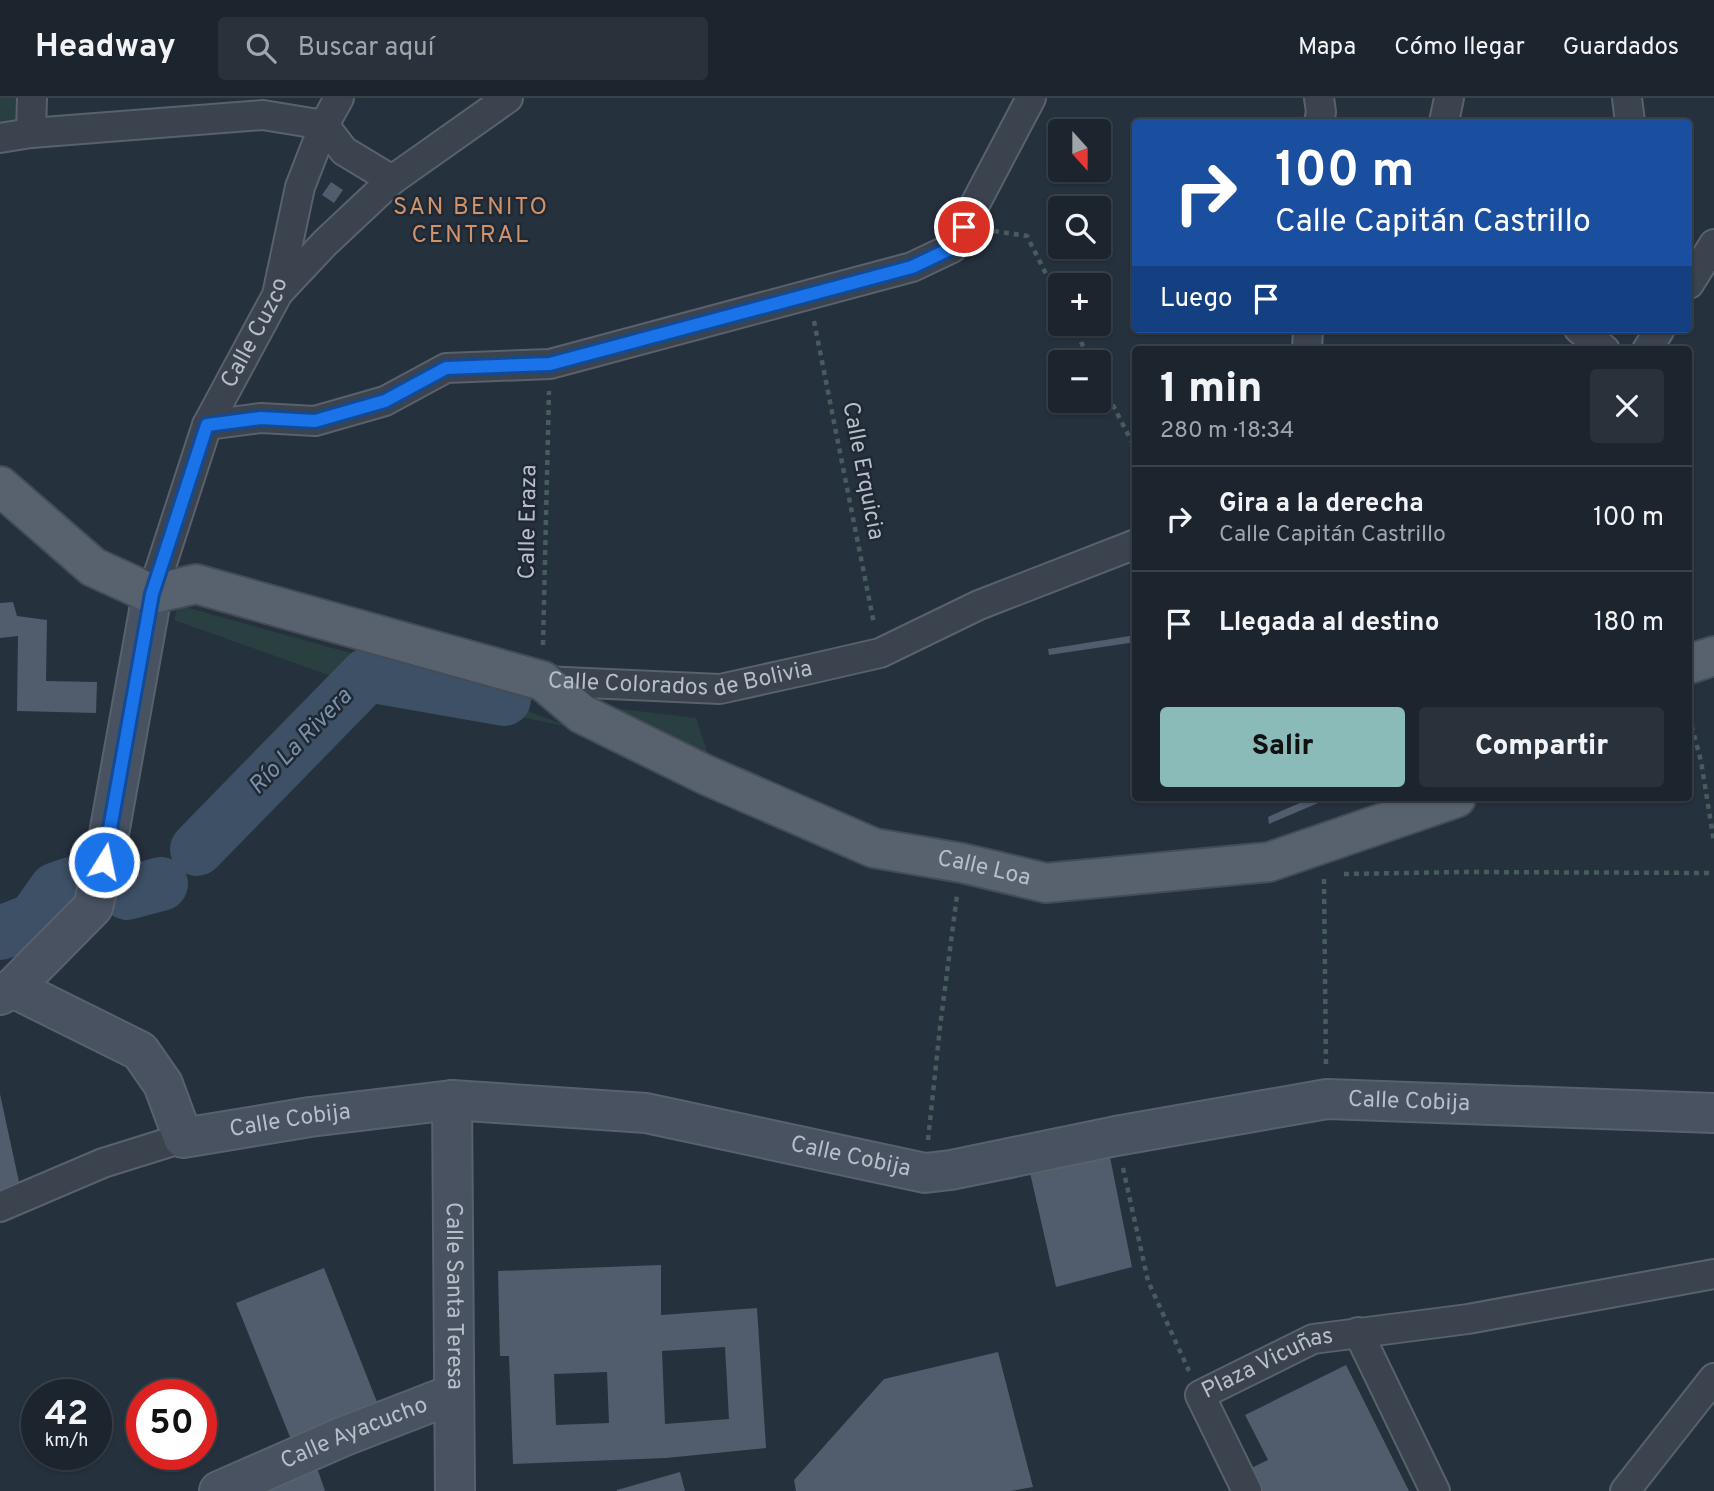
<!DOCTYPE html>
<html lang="es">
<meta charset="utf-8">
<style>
body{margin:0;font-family:Overpass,sans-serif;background:#29313a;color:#f1f3f6;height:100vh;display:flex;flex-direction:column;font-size:26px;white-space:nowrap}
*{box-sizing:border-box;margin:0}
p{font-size:23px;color:#a0a5aa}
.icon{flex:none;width:38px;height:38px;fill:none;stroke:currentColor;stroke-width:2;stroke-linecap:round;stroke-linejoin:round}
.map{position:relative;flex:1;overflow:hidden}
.drawer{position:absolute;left:1132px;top:248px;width:560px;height:455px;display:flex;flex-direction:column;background:#1c252e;border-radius:7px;box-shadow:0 2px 5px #0004,0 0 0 2px #3a424a}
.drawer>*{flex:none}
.banner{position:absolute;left:1132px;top:21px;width:560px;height:214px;border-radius:7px;box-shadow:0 2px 5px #0004,0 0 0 2px #3a424a;background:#1a4fa0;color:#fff;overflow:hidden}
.needle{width:46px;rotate:159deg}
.buttons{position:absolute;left:1048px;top:21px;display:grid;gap:14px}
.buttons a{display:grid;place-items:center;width:63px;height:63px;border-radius:7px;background:#1c252e;box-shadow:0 2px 5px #0004,0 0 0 2px #3a424a;font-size:35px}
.speed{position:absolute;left:21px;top:1281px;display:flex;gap:14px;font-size:35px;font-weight:700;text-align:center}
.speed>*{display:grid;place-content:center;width:91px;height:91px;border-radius:50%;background:#1c252e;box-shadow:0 2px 5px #0004,0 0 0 2px #3a424a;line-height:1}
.speed small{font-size:18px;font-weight:400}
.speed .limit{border:10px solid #d22;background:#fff;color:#111}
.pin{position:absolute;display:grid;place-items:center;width:60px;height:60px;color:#fff;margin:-30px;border:4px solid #fff;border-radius:50%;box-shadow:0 2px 7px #0007}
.me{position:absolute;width:77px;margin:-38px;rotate:10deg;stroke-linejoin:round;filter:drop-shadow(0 0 5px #0008)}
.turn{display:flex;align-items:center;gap:24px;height:147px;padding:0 28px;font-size:32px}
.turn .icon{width:91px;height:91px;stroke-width:2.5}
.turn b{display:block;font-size:49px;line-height:60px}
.then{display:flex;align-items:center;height:66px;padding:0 28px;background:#0003;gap:14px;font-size:26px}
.round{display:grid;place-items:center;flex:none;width:74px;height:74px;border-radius:7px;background:#29313a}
.headline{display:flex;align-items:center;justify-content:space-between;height:119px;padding:0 28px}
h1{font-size:42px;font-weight:800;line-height:52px}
.button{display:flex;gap:14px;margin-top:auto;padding:14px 28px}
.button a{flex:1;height:80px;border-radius:7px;background:#8bbbb9;color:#111;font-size:28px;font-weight:800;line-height:80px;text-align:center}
.button a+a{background:#29313a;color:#f1f3f6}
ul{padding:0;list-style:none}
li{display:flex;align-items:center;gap:21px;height:105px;padding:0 28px;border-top:2px solid #3a424a}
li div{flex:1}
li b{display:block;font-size:26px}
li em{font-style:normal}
header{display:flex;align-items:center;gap:42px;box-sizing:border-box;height:98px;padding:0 35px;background:#1c252e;border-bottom:2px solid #3a424a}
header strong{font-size:33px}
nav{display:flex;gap:38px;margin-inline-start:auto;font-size:24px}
.search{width:490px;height:63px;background:#29313a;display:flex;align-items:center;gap:18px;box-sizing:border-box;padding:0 24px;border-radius:7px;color:#a0a5aa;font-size:26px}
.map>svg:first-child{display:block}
.green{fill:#293f40}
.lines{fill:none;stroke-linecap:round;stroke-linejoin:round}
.river{stroke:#3d5066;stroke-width:54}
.building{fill:#515c6c;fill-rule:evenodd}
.street-casing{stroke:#58616c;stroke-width:32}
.secondary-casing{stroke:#58616c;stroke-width:42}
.primary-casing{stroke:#434c57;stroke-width:42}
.path{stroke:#485c5e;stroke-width:4.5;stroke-dasharray:5 5;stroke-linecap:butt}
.street{stroke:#3a434e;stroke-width:28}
.secondary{stroke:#485261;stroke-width:38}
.primary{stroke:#58626e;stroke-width:38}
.route-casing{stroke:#114b97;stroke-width:18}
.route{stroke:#1a73e8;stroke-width:12}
.labels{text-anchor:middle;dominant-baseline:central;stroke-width:5;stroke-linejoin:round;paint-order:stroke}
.street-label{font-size:23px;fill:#b6bec9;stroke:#1f2833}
.neighbourhood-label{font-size:24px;letter-spacing:2px;fill:#cf926b;stroke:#1f2833}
.water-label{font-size:24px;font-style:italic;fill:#7890aa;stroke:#1f2833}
</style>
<header>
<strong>Headway</strong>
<div class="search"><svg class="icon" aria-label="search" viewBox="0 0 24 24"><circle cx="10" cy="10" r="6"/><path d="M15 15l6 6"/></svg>Buscar aquí</div>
<nav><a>Mapa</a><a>Cómo llegar</a><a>Guardados</a></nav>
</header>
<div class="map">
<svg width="1714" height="1393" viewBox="0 0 1714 1393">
<rect width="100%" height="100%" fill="#26313e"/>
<path class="green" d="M0 0H36L37 25 0 26Z
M178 507 354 556 426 573 569 629 459 606 379 595 174 522Z
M613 610 696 620 710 662Z"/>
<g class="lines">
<path class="river" d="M197 751 367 577 504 601
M127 795 161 786
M0 835 34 822 56 791 71 786"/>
</g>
<path class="building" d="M331 84 343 92 334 105 322 97Z
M13 504 17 518 47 522 46 583 97 584 96 615 17 613 18 538 0 540V505Z
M1136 537V544L1049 557 1048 551Z
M1311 700H1330L1269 726 1268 719Z
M0 996 19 1084 0 1092Z
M1108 1049 1132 1169 1056 1189 1028 1066Z
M661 1167V1217L757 1210 766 1350 666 1360 513 1366 509 1258H500L498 1173ZM725 1249 729 1321 665 1326 662 1253ZM607 1274 609 1325 556 1327 554 1276Z
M324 1170 379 1309 292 1344 236 1205Z
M998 1254 1033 1389 1011 1393H796L794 1382 884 1281Z
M1346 1267 1409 1393H1260L1249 1371 1268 1362 1245 1317Z
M314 1361 325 1393H239Z
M680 1374 685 1393H617V1392Z"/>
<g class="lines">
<defs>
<g id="street">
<path d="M1627 0 1630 24"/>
<path d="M1319 24 1321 14 1319 0"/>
<path d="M1444 24 1449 0"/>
<path d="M31 35 32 0"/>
<path d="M0 40 31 35 263 17 324 27 344 53 392 82"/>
<path d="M1689 186 1714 146"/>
<path d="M278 195 325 145 392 82 508 0"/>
<path d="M1579 231 1605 252"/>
<path d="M1307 252 1308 231"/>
<path d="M1647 252 1660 231"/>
<path d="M207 327 261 320 315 323 385 303 446 270 550 266 912 169 952 150 1031 0"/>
<path id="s1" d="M152 496 207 327 277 197 300 89 324 27 339 0"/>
<path id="s2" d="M543 583 720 591 806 572 880 555 979 507 1136 446"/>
<path d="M0 1109 103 1065 183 1040"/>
<path d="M1358 1234 1435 1393"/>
<path id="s3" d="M1247 1393 1200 1297 1313 1241 1468 1221 1714 1176"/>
<path d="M1625 1393 1714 1280"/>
</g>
<g id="secondary">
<path id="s4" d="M13 890 140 953 163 986 183 1040 310 1019 452 1002 646 1015 925 1075 951 1072 1116 1038 1327 1001 1714 1015"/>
<path d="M0 897 13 890 93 809 104 764 152 496"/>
<path id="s5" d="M452 1002 455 1393"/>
<path id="s6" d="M219 1393 342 1339 453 1296"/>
</g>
<g id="primary">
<path id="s7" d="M0 388 93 469 152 496 196 486 543 583 582 616 706 677 874 750 962 765 1046 785 1269 764 1456 700"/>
<path d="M1689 566 1714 558"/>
</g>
</defs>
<use href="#street" class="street-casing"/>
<use href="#secondary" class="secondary-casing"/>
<use href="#primary" class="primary-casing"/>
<path class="path" d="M994 133 1027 138 1060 204
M814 223 874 526
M1072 226 1091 264
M1099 280 1136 352
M543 547 549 293
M1689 618 1701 663 1714 744
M1344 776 1465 774 1714 775
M1324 781 1326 968
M928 1042 940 929 957 797
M1123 1070 1148 1183 1189 1273"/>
<use href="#street" class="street"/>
<use href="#secondary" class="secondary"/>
<use href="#primary" class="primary"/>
</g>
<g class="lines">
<defs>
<path id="route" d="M104 764 152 496 207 327 261 320 315 323 385 303 446 270 550 266 912 169 952 150 964 129"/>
</defs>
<use href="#route" class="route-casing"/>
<use href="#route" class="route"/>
</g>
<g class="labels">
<g class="street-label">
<text stroke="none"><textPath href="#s1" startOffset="282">Calle Cuzco</textPath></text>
<text transform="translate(862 373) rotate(79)">Calle Erquicia</text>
<text transform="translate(529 424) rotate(-89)">Calle Eraza</text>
<text stroke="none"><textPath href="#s2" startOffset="138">Calle Colorados de Bolivia</textPath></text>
<text stroke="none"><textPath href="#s7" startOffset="1078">Calle Loa</textPath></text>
<text stroke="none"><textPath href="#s4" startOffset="1482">Calle Cobija</textPath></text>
<text stroke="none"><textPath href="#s4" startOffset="348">Calle Cobija</textPath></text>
<text stroke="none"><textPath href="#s4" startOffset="915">Calle Cobija</textPath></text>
<text stroke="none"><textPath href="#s5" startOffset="196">Calle Santa Teresa</textPath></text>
<text stroke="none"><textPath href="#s3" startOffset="182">Plaza Vicuñas</textPath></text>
<text stroke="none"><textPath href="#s6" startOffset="147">Calle Ayacucho</textPath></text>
</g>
<g class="neighbourhood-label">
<text x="471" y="110">SAN BENITO<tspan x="471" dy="28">CENTRAL</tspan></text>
</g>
<g class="water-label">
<text transform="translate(301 644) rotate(-46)">Río La Rivera</text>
</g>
</g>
</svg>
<div class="buttons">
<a><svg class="needle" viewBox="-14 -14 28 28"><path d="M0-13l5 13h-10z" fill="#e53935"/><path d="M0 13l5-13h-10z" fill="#a0a5aa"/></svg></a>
<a><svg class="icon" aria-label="search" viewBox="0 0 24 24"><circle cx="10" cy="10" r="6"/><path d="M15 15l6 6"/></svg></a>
<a>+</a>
<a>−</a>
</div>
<div class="speed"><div>42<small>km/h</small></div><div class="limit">50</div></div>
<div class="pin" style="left:964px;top:129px;background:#d93025"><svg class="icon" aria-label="arrive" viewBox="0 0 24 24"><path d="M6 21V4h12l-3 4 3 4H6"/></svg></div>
<svg class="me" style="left:104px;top:764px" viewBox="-20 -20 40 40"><circle r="17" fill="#1a73e8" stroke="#fff" stroke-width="3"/><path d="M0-11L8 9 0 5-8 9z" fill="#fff"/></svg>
<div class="banner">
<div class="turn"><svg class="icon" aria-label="right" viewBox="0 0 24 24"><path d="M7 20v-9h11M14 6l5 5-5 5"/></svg><div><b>100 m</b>Calle Capitán Castrillo</div></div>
<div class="then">Luego<svg class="icon" aria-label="arrive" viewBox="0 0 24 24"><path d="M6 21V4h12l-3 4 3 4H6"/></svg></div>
</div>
<section class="drawer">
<div class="headline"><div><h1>1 min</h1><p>280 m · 18:34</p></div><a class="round"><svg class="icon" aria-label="close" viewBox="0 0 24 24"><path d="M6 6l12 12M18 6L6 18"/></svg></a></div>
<ul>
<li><svg class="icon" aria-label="right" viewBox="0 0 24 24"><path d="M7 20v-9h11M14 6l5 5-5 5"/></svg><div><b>Gira a la derecha</b><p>Calle Capitán Castrillo</p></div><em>100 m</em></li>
<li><svg class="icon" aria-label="arrive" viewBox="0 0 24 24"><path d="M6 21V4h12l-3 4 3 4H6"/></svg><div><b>Llegada al destino</b></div><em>180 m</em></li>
</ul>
<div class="button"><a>Salir</a><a>Compartir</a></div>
</section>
</div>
